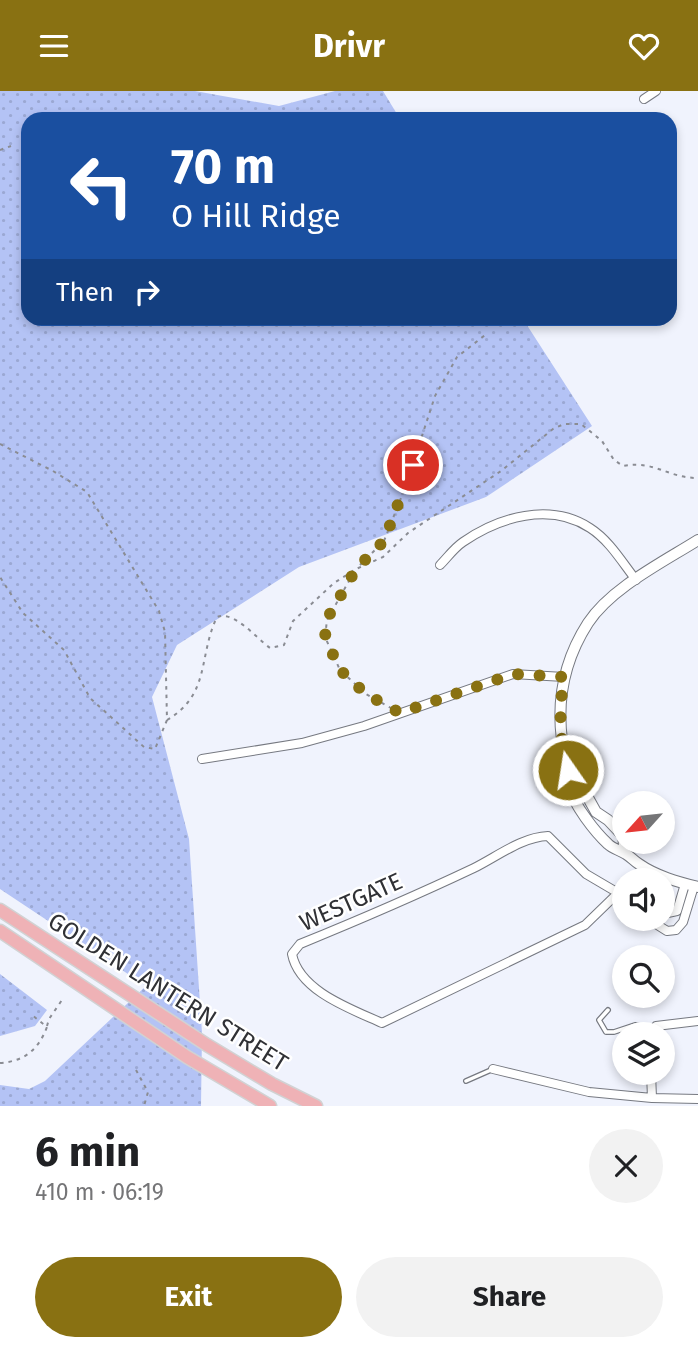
<!DOCTYPE html>
<meta charset="utf-8">
<style>
body{margin:0;font-family:"Fira Sans",sans-serif;background:#f2f2f2;color:#202124;height:100vh;display:flex;flex-direction:column;font-size:26px;white-space:nowrap}
*{box-sizing:border-box;margin:0}
p{font-size:23px;color:#757577}
.icon{flex:none;width:38px;height:38px;fill:none;stroke:currentColor;stroke-width:2;stroke-linecap:round;stroke-linejoin:round}
.map{position:relative;height:1015px;overflow:hidden}
.drawer{display:flex;flex-direction:column;background:#fff;flex:1}
.drawer>*{flex:none}
.hud{position:absolute;left:21px;top:21px;width:656px;height:214px;border-radius:21px;box-shadow:0 4px 10px #0003;background:#1a4fa0;color:#fff;overflow:hidden}
.needle{width:46px;rotate:243deg}
.buttons{position:absolute;left:612px;top:700px;display:grid;gap:14px}
.buttons a{display:grid;place-items:center;width:63px;height:63px;border-radius:50%;background:#fff;box-shadow:0 4px 10px #0003;font-size:35px}
.pin{position:absolute;display:grid;place-items:center;width:60px;height:60px;color:#fff;margin:-30px;border:4px solid #fff;border-radius:50%;box-shadow:0 2px 7px #0007}
.me{position:absolute;width:77px;margin:-38px;rotate:347deg;stroke-linejoin:round;filter:drop-shadow(0 0 5px #0008)}
.turn{display:flex;align-items:center;gap:24px;height:147px;padding:0 35px;font-size:32px}
.turn .icon{width:91px;height:91px;stroke-width:2.5}
.turn b{display:block;font-size:49px;line-height:60px}
.then{display:flex;align-items:center;height:66px;padding:0 35px;background:#0003;gap:14px;font-size:26px}
.round{display:grid;place-items:center;flex:none;width:74px;height:74px;border-radius:37px;background:#f2f2f2}
.overview{display:flex;align-items:center;justify-content:space-between;height:119px;padding:0 35px}
h1{font-size:42px;font-weight:700;line-height:52px}
.cta{display:flex;gap:14px;margin-top:auto;padding:14px 35px}
.cta a{flex:1;height:80px;border-radius:42px;background:#897112;color:#fff;font-size:28px;font-weight:700;line-height:80px;text-align:center}
.cta a+a{background:#f2f2f2;color:#202124}
header{display:flex;justify-content:space-between;align-items:center;height:91px;padding:0 35px;background:#897112;color:#fff;font-size:32px;font-weight:700}
.map>svg:first-child{display:block}
.grass{fill:url(#grass-dots)}
.lines{fill:none;stroke-linecap:round;stroke-linejoin:round}
.service-casing{stroke:#767981;stroke-width:6}
.minor-casing{stroke:#767981;stroke-width:10}
.tertiary-casing{stroke:#767981;stroke-width:12}
.primary-casing{stroke:#d1d2d3;stroke-width:15}
.path{stroke:#8a8c93;stroke-width:2;stroke-dasharray:3.5 5;stroke-linecap:butt}
.service{stroke:#fff;stroke-width:3.5}
.minor{stroke:#fff;stroke-width:8}
.tertiary{stroke:#fff;stroke-width:10}
.primary{stroke:#efb2b6;stroke-width:12}
.route{stroke:#897112;stroke-width:12;stroke-dasharray:0 21.6}
.labels{text-anchor:middle;dominant-baseline:central;stroke-width:5;stroke-linejoin:round;paint-order:stroke}
.street-label{font-size:24px;fill:#303135;stroke:#fff}
</style>
<header><svg class="icon" aria-label="menu" viewBox="0 0 24 24"><path d="M4 6h16M4 12h16M4 18h16"/></svg>Drivr<svg class="icon" aria-label="heart" viewBox="0 0 24 24"><path d="M12 20l-8-8c-3-5 5-10 8-4 3-6 11-1 8 4z"/></svg></header>
<div class="map">
<svg width="698" height="1015" viewBox="0 0 698 1015">
<defs>
<pattern id="grass-dots" width="8" height="8" patternUnits="userSpaceOnUse" patternTransform="scale(1.75)"><rect width="8" height="8" fill="#b4c3f5"/><path d="M2 2h.1M6 6h.1" fill="none" stroke="#9ba8d3" stroke-width="1.8" stroke-linecap="round"/></pattern>
</defs>
<rect width="100%" height="100%" fill="#f0f3fd"/>
<path class="grass" d="M0 0H195L279 15 335 0H383L400 28H28V228H523L592 335 486 406 299 476 177 554 152 606 189 748 202 942 201 1015H0V994L29 998 45 990 146 895 0 798Z
M0 883 47 919 35 935 0 945Z"/>
<g class="lines">
<defs>
<path id="service" d="M608 919 599 929 606 941H614L635 934 652 938
M466 990 491 979"/>
<path id="minor" d="M644 8 656 0
M440 474C447 467 454 457 463 451 499 426 550 411 590 437 609 449 622 471 636 489
M202 668 302 652 364 635 513 583 564 586
M618 802 585 834 382 932C351 918 299 900 292 863L300 853C359 829 417 804 474 777 498 765 522 746 548 745L586 783 625 806
M663 823 677 820 685 793
M648 828 667 840 676 839 683 831 694 795
M650 943 656 935 698 930
M493 978 589 1001 652 1007 698 1008
M651 982 652 1007"/>
<path id="tertiary" d="M698 449C663 471 611 497 588 532 559 577 554 624 567 675 569 682 568 689 569 696 574 714 595 741 608 753 613 758 620 759 626 763 631 766 634 770 639 773 656 785 678 791 698 796
M568 679 577 687 596 721 608 729 623 745 625 762"/>
<path id="primary" d="M0 819 207 954 272 993 316 1015
M0 840 187 966 270 1015"/>
</defs>
<use href="#service" class="service-casing"/>
<use href="#minor" class="minor-casing"/>
<use href="#tertiary" class="tertiary-casing"/>
<use href="#primary" class="primary-casing"/>
<path class="path" d="M0 59 11 55
M0 353 53 380 87 401 159 520 165 541 167 629 155 658 144 656 90 607 64 559 23 522 0 486
M360 474 384 450 405 397 435 305 457 266 485 244
M354 481 327 529 325 546 340 579 366 603 391 617
M167 629C211 603 198 565 217 526 234 519 256 547 270 557L284 554 293 530 334 492 356 478 383 466 408 442 501 380 553 338 564 333H581L602 350 614 369 623 375C655 369 667 387 698 387
M47 935 49 928 64 906
M0 972C25 970 38 959 47 936L32 924
M136 979 148 1001 144 1015"/>
<use href="#service" class="service"/>
<use href="#minor" class="minor"/>
<use href="#tertiary" class="tertiary"/>
<use href="#primary" class="primary"/>
</g>
<g class="lines">
<path class="route" d="M413 374 384 450 356 478 327 528 325 546 340 579 366 603 400 622 513 583 564 586C559 618 559 647 568 679"/>
</g>
<g class="labels">
<g class="street-label">
<text transform="translate(351 811) rotate(-24)">WESTGATE</text>
<text transform="translate(168 901) rotate(32)">GOLDEN LANTERN STREET</text>
</g>
</g>
</svg>
<div class="buttons">
<a><svg class="needle" viewBox="-14 -14 28 28"><path d="M0-13l5 13h-10z" fill="#e53935"/><path d="M0 13l5-13h-10z" fill="#757577"/></svg></a>
<a><svg class="icon" aria-label="sound" viewBox="0 0 24 24"><path d="M4 9h4l5-4v14l-5-4H4zM17 9q2 3 0 6"/></svg></a>
<a><svg class="icon" aria-label="search" viewBox="0 0 24 24"><circle cx="10" cy="10" r="6"/><path d="M15 15l6 6"/></svg></a>
<a><svg class="icon" aria-label="layers" viewBox="0 0 24 24"><path d="M12 4l9 5-9 5-9-5zM3 14l9 5 9-5"/></svg></a>
</div>
<div class="pin" style="left:413px;top:374px;background:#d93025"><svg class="icon" aria-label="arrive" viewBox="0 0 24 24"><path d="M6 21V4h12l-3 4 3 4H6"/></svg></div>
<svg class="me" style="left:568px;top:679px" viewBox="-20 -20 40 40"><circle r="17" fill="#897112" stroke="#fff" stroke-width="3"/><path d="M0-11L8 9 0 5-8 9z" fill="#fff"/></svg>
<div class="hud">
<div class="turn"><svg class="icon" aria-label="left" viewBox="0 0 24 24"><path d="M17 20v-9H6M10 6l-5 5 5 5"/></svg><div><b>70 m</b>O Hill Ridge</div></div>
<div class="then">Then<svg class="icon" aria-label="right" viewBox="0 0 24 24"><path d="M7 20v-9h11M14 6l5 5-5 5"/></svg></div>
</div>
</div>
<section class="drawer">
<div class="overview"><div><h1>6 min</h1><p>410 m · 06:19</p></div><a class="round"><svg class="icon" aria-label="close" viewBox="0 0 24 24"><path d="M6 6l12 12M18 6L6 18"/></svg></a></div>
<div class="cta"><a>Exit</a><a>Share</a></div>
</section>
